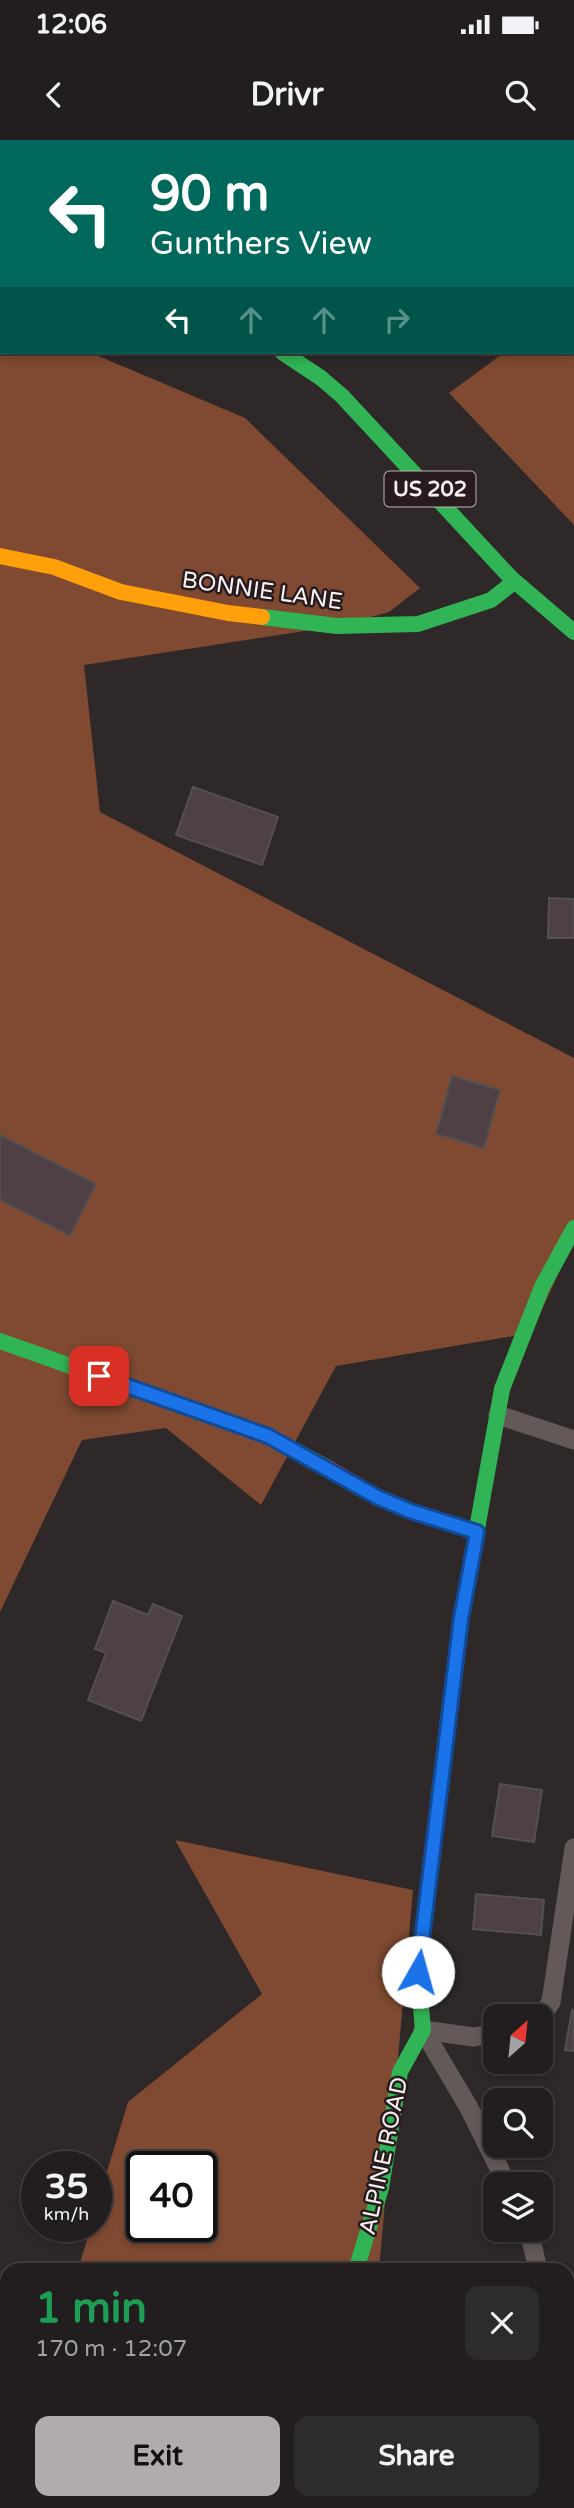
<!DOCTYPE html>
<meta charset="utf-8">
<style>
body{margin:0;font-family:"Varela Round",sans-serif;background:#2e2b2c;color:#f1f3f6;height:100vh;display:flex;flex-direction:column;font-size:26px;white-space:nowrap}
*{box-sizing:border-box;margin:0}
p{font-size:23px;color:#a2a2a4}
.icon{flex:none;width:38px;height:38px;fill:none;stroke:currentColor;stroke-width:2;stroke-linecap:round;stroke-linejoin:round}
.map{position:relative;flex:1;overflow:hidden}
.panel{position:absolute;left:0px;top:2123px;width:574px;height:247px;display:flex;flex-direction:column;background:#221e1f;border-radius:21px 21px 0 0;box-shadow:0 4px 10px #0003,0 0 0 2px #3f3c3d}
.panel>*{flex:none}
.banner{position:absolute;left:0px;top:0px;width:574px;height:214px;box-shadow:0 4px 10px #0003,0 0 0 2px #3f3c3d;background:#00695c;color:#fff;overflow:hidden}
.needle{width:46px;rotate:27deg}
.tools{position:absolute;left:483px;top:1864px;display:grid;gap:14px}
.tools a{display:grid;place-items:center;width:70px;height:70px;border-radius:14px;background:#221e1f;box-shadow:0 4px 10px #0003,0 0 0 2px #3f3c3d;font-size:35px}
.speed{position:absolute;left:21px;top:2011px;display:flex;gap:14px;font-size:35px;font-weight:700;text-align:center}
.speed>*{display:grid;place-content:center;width:91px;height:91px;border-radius:50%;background:#221e1f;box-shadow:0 4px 10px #0003,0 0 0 2px #3f3c3d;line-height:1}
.speed small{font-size:18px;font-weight:400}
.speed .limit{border:4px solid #111;border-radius:10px;background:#fff;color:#111}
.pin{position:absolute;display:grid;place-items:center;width:60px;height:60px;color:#fff;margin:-30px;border-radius:14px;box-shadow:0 4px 10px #0006}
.me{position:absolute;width:77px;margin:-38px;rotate:7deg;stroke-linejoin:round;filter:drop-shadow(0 0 5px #0008)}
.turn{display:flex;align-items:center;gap:24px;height:147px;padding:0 35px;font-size:32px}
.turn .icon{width:91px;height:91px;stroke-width:2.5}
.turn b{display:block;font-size:49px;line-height:60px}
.lanes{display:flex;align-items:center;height:66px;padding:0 35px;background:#0003;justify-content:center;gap:35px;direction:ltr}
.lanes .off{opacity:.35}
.round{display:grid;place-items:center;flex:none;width:74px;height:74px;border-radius:14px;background:#2e2b2c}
.head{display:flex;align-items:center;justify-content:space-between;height:119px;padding:0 35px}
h1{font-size:42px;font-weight:700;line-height:52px;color:#1e9e55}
.cta{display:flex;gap:14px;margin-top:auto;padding:14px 35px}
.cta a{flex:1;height:80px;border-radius:14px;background:#b2abac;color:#111;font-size:28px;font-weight:700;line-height:80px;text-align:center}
.cta a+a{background:#2e2b2c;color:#f1f3f6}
.status{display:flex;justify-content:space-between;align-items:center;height:49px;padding:0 35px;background:#221e1f;direction:ltr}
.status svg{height:19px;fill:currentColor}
header{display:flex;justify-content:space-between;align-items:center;height:91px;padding:0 35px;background:#221e1f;font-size:32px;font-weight:700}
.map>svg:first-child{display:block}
.forest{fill:#7f4a31;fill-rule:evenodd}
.building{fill:#4f4046;stroke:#544f51;stroke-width:2}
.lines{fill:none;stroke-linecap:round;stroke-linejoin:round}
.lane{stroke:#645959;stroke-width:19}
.street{stroke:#645959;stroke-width:38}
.fast{stroke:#30b455;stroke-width:16}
.slow{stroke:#ff9f0a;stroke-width:16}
.jam{stroke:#e5322d;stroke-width:16}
.route-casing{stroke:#114b97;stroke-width:18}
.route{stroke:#1a73e8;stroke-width:12}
.labels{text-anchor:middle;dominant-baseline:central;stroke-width:5;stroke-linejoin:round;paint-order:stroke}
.shield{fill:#271b1d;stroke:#bab1b2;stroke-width:2}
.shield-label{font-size:21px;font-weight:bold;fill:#f9f1f2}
.street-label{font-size:23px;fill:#f9f1f2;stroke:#271b1d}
</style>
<div class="status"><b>12:06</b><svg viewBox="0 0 49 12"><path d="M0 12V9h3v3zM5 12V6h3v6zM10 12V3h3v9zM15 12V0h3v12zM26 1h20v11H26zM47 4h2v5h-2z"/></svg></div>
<header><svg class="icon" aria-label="back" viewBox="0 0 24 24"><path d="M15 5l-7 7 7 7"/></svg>Drivr<svg class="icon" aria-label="search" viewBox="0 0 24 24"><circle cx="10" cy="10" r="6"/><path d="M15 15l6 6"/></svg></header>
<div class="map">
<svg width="574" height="2368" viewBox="0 0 574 2368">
<rect width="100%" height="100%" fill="#2e2829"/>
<path class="forest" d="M574 160V385L449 253 505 212H572Z
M0 174 2 212H89L245 278 420 448 389 472 337 486 84 525 100 672 574 918V1100L531 1193 336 1226 261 1365 166 1288 82 1300 0 1472Z
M175 1700 413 1750 379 2130H78L91 2086H96V2068L128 1962 262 1854ZM142 2026H201V2086H142Z
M0 2134H7V2362L507 2363 506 2368H0Z"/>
<path class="building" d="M193 647 278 677 262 725 176 695Z
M549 758 574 759V798H548Z
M452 936 500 950 484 1008 436 994Z
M0 995 96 1044 70 1096 0 1060Z
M113 1461 148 1475 153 1464 182 1476 141 1581 88 1560 106 1513 95 1509Z
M500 1644 542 1650 534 1702 492 1696Z
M476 1754 544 1760 541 1795 473 1789Z
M572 1870 574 1871V1911L565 1910Z"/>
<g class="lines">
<path class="lane" d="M498 1275 574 1300
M541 1877 551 1862 574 1708
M423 1890 469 1968 507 2044
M423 1890 474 1897 495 1893
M529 2090 538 2130"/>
<path class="street" d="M567 2177 574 2176
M0 2335 7 2334
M544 2368V2362"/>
<path class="fast" d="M0 80 2 81
M282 212 321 238 342 256 511 438 574 492
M262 477 337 486 418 484 491 460 514 442
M0 1201 268 1296 328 1328
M456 1517 461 1478 502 1249 542 1147 574 1088
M356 2130 381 2048 400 1932 423 1890 418 1832 426 1763"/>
<path class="slow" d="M0 416 54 427 121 452 228 473 262 477"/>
<path class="jam" d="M328 1328 377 1357 410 1371 477 1392
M426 1763 456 1517"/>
</g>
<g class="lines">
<defs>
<path id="route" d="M99 1236 268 1296 377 1357 410 1371 477 1392 461 1478 418 1832"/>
</defs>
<use href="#route" class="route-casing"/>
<use href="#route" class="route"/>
</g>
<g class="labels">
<rect class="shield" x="384.5" y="331.5" width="91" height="35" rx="5"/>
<g class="shield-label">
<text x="430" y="349">US 202</text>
</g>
<g class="street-label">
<text transform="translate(262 451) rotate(8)">BONNIE LANE</text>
<text transform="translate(384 2016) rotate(-78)">ALPINE ROAD</text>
</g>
</g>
</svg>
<div class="tools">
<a><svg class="needle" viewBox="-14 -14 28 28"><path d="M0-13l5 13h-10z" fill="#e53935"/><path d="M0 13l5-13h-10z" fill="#a2a2a4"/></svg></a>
<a><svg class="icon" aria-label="search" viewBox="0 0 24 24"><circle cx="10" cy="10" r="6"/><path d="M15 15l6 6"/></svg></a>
<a><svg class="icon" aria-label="layers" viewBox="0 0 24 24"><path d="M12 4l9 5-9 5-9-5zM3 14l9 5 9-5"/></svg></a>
</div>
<div class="speed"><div>35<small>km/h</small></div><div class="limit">40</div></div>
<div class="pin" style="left:99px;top:1236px;background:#d93025"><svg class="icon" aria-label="arrive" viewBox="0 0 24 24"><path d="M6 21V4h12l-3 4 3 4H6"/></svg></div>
<svg class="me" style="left:418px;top:1832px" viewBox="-20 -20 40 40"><circle r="19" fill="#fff"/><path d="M0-13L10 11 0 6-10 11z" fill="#1a73e8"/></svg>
<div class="banner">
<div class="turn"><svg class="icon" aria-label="left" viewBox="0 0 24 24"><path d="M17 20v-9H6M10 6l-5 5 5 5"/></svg><div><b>90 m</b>Gunthers View</div></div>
<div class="lanes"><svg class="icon" aria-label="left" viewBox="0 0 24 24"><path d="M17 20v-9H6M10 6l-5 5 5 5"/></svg><svg class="icon off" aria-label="ahead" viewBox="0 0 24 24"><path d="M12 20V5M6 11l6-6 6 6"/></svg><svg class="icon off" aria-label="ahead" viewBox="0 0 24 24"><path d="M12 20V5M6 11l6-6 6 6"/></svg><svg class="icon off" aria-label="right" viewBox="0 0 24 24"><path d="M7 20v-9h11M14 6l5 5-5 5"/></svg></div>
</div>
<section class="panel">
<div class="head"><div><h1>1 min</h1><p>170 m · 12:07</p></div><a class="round"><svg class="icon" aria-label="close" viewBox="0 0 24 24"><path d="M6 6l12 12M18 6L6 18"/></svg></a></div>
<div class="cta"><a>Exit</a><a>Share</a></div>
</section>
</div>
